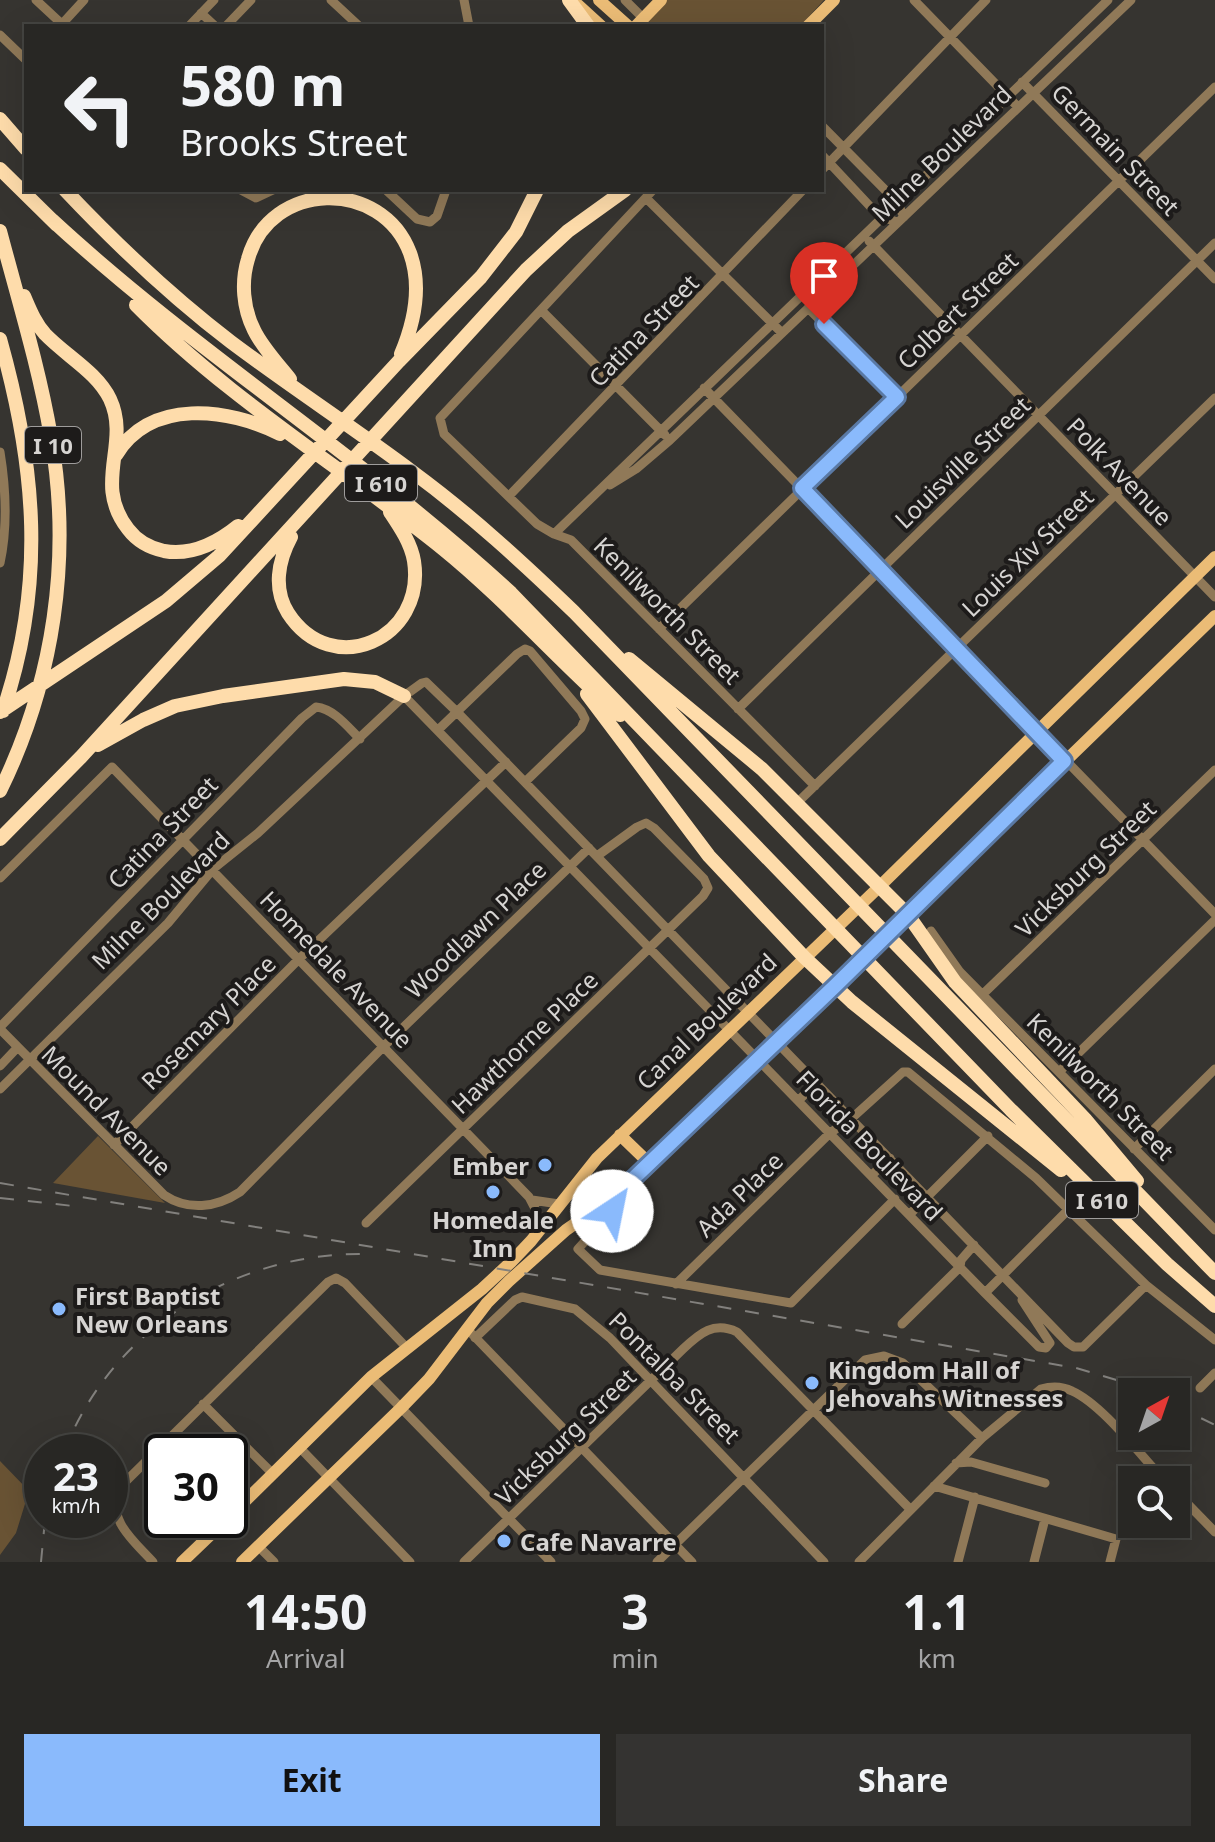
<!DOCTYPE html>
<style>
body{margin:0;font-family:"Noto Sans",sans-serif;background:#343331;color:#f1f3f6;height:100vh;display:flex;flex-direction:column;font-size:30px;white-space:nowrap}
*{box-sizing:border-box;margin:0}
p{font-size:26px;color:#a5a5a6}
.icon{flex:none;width:44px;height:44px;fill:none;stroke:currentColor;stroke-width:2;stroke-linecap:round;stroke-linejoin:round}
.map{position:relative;height:1562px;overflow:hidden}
.details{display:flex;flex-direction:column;background:#282724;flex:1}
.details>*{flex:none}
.guide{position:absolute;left:24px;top:24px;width:800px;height:168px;border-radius:0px;box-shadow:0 8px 32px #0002,0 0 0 2px #444441;background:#282724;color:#f1f3f6;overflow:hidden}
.needle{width:52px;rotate:40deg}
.tools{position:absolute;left:1118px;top:1378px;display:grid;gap:16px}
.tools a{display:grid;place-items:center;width:72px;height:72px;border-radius:0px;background:#282724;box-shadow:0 8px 32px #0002,0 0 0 2px #444441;font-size:40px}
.speed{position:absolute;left:24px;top:1434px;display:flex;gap:16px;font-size:40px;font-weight:700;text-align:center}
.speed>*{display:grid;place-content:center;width:104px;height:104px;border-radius:50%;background:#282724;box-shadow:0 8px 32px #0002,0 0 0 2px #444441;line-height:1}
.speed small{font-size:20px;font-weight:400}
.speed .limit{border:4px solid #111;border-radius:12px;background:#fff;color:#111}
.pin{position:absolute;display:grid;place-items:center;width:68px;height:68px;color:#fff;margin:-82px -34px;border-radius:50% 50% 50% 0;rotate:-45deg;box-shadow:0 0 8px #0007}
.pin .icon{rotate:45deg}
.me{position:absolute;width:88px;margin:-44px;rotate:34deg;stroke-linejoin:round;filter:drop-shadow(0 0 6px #0008)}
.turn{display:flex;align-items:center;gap:28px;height:168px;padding:0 24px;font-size:36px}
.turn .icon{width:104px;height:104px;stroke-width:2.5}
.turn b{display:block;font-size:56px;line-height:68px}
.eta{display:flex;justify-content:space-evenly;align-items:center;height:136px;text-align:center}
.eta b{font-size:48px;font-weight:700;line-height:56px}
.button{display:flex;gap:16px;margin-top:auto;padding:16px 24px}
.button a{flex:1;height:92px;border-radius:0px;background:#8abafc;color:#111;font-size:32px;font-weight:700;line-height:92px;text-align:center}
.button a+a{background:#343331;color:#f1f3f6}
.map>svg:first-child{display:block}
.green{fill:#695334}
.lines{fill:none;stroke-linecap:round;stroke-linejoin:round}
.minor{stroke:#907958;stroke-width:9}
.major{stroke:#ebbc76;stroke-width:12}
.highway{stroke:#fedcab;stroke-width:14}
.rail{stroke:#82807d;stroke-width:2;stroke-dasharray:14 14;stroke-linecap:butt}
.route-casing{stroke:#5a79a4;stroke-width:20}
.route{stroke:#8abafc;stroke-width:14}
.poi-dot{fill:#8abafc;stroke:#1d1b1a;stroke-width:3}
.labels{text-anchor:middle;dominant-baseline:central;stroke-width:8;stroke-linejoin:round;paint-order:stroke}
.shield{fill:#1d1b1a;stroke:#9e9c9b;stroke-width:2}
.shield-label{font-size:22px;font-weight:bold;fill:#d6d4d2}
.street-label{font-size:24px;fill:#d6d4d2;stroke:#1d1b1a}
.poi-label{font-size:24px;font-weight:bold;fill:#d6d4d2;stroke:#1d1b1a;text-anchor:start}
</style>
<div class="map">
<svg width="1215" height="1562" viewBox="0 0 1215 1562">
<rect width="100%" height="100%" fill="#363430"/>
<path class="green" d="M666 0H824L800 26 643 24Z
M98 1136 165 1203 53 1183Z
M0 1461 29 1491 16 1533 0 1555Z"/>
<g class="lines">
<path class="minor" d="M36 0 64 26
M331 0 359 26
M464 0 469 26
M625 0 643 18
M914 0 1018 107
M201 13 215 26
M62 24 84 0
M189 26 214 0
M226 26 251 0
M0 35 26 60
M1022 82 1215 279
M822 126 897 202 904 217
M822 155 880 217 898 222
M822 170 986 0
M241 190 256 198 273 190
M386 190 417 219 430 222 437 216 446 190
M653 190 440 418 444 434 537 524 554 534 571 540 815 786
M646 198 782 333
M869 241 1215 597
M808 308 897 397
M541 310 665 435
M704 388 1215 914
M0 452C6 489 8 526 0 563
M610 485 636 469 670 440 1131 0
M509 496 803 190
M554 534 1108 0
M659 629 1215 87
M404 696 985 1293 1039 1347 1046 1348 1050 1343 1022 1300
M738 709 1215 243
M438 730 517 654 525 649 530 651 581 711 585 719 581 728 525 782
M798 802 1215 398
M0 878 112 767 529 1197 543 1224
M931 931 960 972 1215 1230
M983 994 1215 770
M0 1027 302 718 316 707C334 709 347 726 360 739
M0 1029 164 1195C188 1211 216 1208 240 1192L383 1047 589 848
M0 1066 17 1048
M1059 1072 1215 920
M0 1089 168 923 213 869 258 833 404 696 422 683 426 682 457 712 1068 1343 1074 1347H1083L1146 1285
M799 1100 816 1083
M114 1145 299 959 506 762
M1134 1149 1215 1069
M872 1175 890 1158
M615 1196 612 1211 578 1249 600 1270 791 1303 895 1199
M532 1200 559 1204
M910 1214 988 1136
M366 1223 703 896 708 888 704 879 654 828 646 823 637 827 597 856
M676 1284 830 1133 852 1118 903 1072H908L1036 1178 1146 1285 1215 1340
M985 1293 1068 1210
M902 1324 960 1267 961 1260 974 1245
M472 1334 692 1562
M475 1338 515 1300 522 1297 575 1309 610 1338 824 1562
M371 1377 551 1562
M1200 1388 1215 1373
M203 1404 273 1474
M300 1448 410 1562
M956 1463 971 1462 1045 1483
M934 1486 1116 1539 1110 1562
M1176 1492 1215 1532
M258 1546 274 1562
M153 1562C134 1541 107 1521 118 1489L328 1282 336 1278 345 1283 406 1347
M464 1562 683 1349C700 1333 714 1321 737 1332L910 1509
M657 1562 865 1360 884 1356 903 1363 982 1438
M859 1562 982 1438 1041 1389C1051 1386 1062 1386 1072 1391 1103 1405 1140 1455 1164 1480
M958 1562 975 1497
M1034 1562 1045 1519"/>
<path class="major" d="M599 0 628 26
M578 5 601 26
M636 26 661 0
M808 26 834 0
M620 1135 650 1164
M230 1516 371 1377 482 1289 511 1262 531 1241 597 1158 879 887 1215 557
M182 1562 226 1520
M242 1562 401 1408 429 1379 487 1303 509 1281 566 1230 615 1196 650 1164 1215 616"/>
<path class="highway" d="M569 0 588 26
M0 119 26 149
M0 169 57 225
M65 190C116 244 172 297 231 342 291 387 354 428 414 473 471 515 523 563 574 612L1215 1273
M52 220C197 354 366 459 511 593L1011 1110 1167 1264 1215 1306
M0 231C18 299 39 367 51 437 72 557 54 681 0 791
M24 296C30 310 35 323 45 334 66 356 97 372 110 399 131 444 92 483 128 529 137 541 150 548 164 551 192 556 217 543 238 526
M136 305C228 398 340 466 442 548 505 599 559 661 620 715
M0 339C36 467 46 583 3 711
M290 379C278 364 262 347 254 330 243 308 241 282 248 259 270 180 382 178 410 253 422 286 414 323 401 354
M116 455C151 398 228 408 280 434
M291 537C278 561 273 589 288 613 332 681 426 639 414 561 411 543 400 527 390 512
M629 659 762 769 908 915 955 982 1085 1119 1137 1181
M587 694 709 856 804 957 852 1002 1061 1170
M0 712 166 601 219 556 399 361 481 277 516 232 537 190
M98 745 143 720 175 706 223 696 344 679 375 682 404 696
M0 839 81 757 526 270 568 231 625 190"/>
<path class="rail" d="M0 1183 1076 1368 1157 1392
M0 1198 73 1206
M1176 1406 1215 1425
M64 1452C111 1329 236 1252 365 1254
M41 1562 45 1520"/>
</g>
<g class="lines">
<defs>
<path id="route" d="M612 1211 615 1196 835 986 1064 761 802 488 897 397 824 324"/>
</defs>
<use href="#route" class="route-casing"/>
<use href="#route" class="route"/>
</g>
<g class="poi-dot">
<circle cx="545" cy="1165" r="8"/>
<circle cx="493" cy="1192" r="8"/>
<circle cx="59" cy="1309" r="8"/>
<circle cx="812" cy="1383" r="8"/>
<circle cx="504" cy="1541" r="8"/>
</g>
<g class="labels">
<g class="shield">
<rect x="25" y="427" width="56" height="36" rx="6"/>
<rect x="345" y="465" width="72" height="36" rx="6"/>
<rect x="1066" y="1182" width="72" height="36" rx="6"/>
</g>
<g class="shield-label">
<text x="53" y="445">I 10</text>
<text x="381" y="483">I 610</text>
<text x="1102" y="1200">I 610</text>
</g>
<g class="street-label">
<text transform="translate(1116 149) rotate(46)">Germain Street</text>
<text transform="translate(941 153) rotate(-44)">Milne Boulevard</text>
<text transform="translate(957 310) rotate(-44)">Colbert Street</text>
<text transform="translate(643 330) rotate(-46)">Catina Street</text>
<text transform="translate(962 462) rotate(-44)">Louisville Street</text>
<text transform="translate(1120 471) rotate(46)">Polk Avenue</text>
<text transform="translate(1027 552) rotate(-44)">Louis Xiv Street</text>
<text transform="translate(668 610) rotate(45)">Kenilworth Street</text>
<text transform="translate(162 832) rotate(-46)">Catina Street</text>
<text transform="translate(1085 868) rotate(-44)">Vicksburg Street</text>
<text transform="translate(160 900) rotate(-45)">Milne Boulevard</text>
<text transform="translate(475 929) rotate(-44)">Woodlawn Place</text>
<text transform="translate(337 969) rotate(46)">Homedale Avenue</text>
<text transform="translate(706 1021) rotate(-44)">Canal Boulevard</text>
<text transform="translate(208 1022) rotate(-45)">Rosemary Place</text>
<text transform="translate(524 1042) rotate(-44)">Hawthorne Place</text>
<text transform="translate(1101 1086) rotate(45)">Kenilworth Street</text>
<text transform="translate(107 1110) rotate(45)">Mound Avenue</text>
<text transform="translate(870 1145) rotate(46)">Florida Boulevard</text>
<text transform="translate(739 1194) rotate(-44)">Ada Place</text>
<text transform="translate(675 1377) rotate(45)">Pontalba Street</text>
<text transform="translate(565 1436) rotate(-44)">Vicksburg Street</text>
</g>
<g class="poi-label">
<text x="529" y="1165" text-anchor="end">Ember</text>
<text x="493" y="1219" text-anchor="middle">Homedale<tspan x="493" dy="28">Inn</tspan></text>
<text x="75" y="1295">First Baptist<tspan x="75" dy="28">New Orleans</tspan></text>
<text x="828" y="1369">Kingdom Hall of<tspan x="828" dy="28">Jehovahs Witnesses</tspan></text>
<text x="520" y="1541">Cafe Navarre</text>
</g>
</g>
</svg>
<div class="tools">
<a><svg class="needle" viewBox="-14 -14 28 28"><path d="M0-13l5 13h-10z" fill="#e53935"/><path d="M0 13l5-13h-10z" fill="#a5a5a6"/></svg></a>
<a><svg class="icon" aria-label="search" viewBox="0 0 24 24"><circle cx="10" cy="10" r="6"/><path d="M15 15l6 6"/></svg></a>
</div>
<div class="speed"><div>23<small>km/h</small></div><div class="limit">30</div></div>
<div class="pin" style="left:824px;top:324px;background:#d93025"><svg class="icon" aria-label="arrive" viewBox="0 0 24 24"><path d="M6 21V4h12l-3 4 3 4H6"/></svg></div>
<svg class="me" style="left:612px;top:1211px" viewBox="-20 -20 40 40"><circle r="19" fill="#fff"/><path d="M0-13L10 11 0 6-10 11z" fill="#8abafc"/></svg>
<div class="guide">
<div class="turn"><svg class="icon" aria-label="left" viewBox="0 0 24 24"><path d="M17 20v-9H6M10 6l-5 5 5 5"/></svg><div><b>580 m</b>Brooks Street</div></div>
</div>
</div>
<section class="details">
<div class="eta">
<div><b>14:50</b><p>Arrival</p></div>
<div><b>3</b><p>min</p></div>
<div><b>1.1</b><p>km</p></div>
</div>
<div class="button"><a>Exit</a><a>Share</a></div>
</section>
